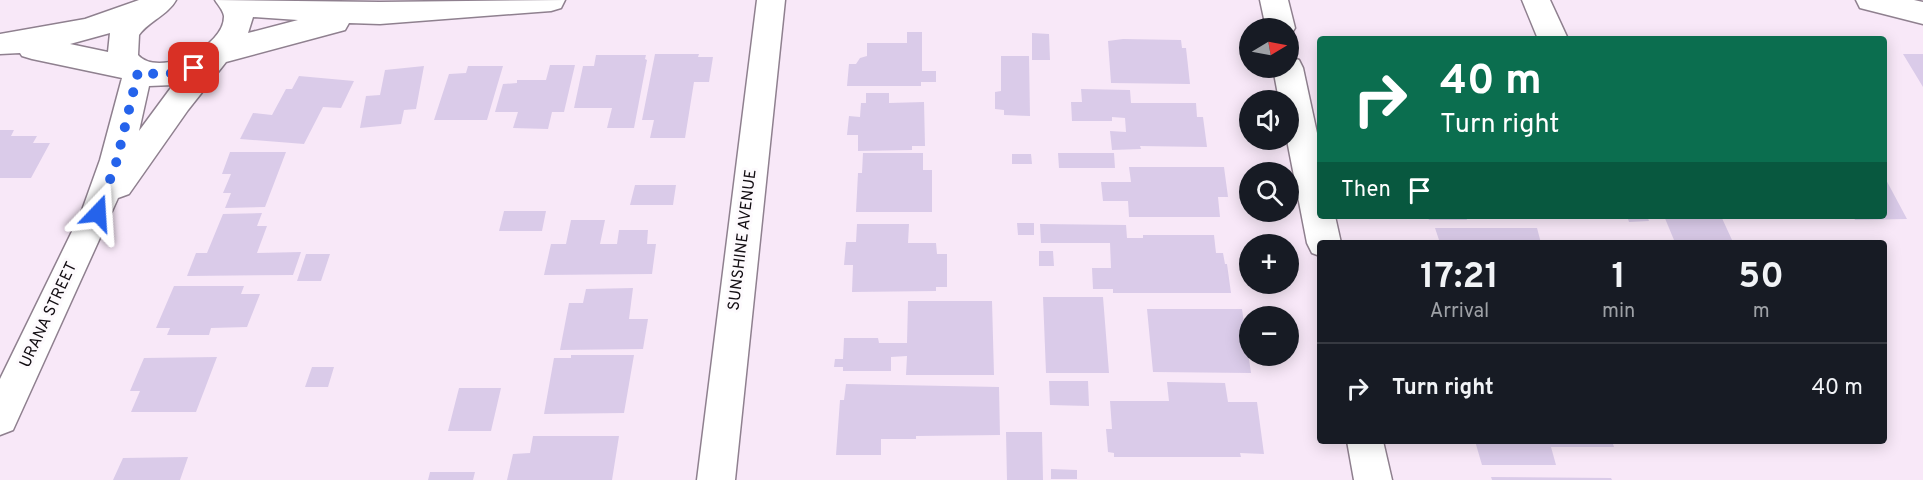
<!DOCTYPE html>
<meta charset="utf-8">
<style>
body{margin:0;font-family:Overpass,sans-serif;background:#20242c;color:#f1f3f6;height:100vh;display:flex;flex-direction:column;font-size:22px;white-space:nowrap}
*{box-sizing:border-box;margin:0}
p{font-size:20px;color:#9ea1a6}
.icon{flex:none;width:33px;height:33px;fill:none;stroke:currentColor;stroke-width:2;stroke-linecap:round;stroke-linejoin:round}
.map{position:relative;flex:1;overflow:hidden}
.details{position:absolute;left:1317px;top:240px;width:570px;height:204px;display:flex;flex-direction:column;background:#171b24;border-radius:6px;box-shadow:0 3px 15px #0003}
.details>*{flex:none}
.top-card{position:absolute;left:1317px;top:36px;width:570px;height:183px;border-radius:6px;box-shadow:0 3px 15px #0003;background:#0b6e4f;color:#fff;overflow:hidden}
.needle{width:39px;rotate:80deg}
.controls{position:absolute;left:1239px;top:18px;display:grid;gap:12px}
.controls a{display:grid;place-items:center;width:60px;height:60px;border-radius:50%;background:#171b24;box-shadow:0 3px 15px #0003;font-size:30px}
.pin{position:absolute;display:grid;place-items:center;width:51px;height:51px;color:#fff;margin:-26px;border-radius:12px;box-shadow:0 3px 9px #0006}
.me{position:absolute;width:66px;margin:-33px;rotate:20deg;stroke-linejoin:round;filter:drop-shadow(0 0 4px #0008)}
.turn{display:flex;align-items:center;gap:21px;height:126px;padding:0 24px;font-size:27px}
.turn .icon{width:78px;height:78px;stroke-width:2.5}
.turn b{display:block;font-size:42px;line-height:51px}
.then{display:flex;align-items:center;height:57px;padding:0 24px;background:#0003;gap:12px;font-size:22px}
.eta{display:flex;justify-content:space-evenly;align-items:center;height:102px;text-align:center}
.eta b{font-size:36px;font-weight:700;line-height:42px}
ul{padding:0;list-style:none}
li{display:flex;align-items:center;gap:18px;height:90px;padding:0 24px;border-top:2px solid #363941}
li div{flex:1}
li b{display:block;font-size:22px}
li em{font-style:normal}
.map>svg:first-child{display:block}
.building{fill:#dacbe9}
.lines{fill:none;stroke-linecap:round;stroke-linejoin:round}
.minor-casing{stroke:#8f808f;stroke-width:3}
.minor{fill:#fff;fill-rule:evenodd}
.route{stroke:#2563eb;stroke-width:10;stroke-dasharray:0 18}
.labels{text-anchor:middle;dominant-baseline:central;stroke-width:6;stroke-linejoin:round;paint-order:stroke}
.street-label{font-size:16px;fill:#120d12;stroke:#fdfafd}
</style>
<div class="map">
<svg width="1923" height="480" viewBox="0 0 1923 480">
<rect width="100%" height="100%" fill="#f8e8f8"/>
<path class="building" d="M907 32H922V71H936V82H921V86H847L849 64H856L860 58 867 56V43H907Z
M1032 33 1049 34 1050 60H1032Z
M1123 39 1181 40 1182 48H1186L1190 84 1111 83 1108 41Z
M655 54H699L698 57H713L709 82H694L685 138H650L654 120H642Z
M1903 54H1923V87Z
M596 55H646L645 59 647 60 634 128H607L612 108H574L583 66H594Z
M1001 56H1029L1030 116 1004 115V110L995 109V92L1001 91Z
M550 65H575L564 112H552L548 129 513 128 518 112H495L503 84 517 83V80H546Z
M424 66 416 109 404 110 401 124 360 128 366 96 380 95 385 70Z
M468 66H503L487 120H434L449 74 466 73Z
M299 76 354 81 341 108 323 107 304 144 240 139 253 113 272 115 286 89H292Z
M1081 89 1130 90 1131 103H1196L1197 117H1203L1207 147 1140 146 1141 149 1112 150 1110 131 1126 132 1125 118 1112 117V121H1072L1071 102H1082Z
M866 93H889V103L924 102 925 146H912V150L858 151V135H847L849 116 860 117 861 103H866Z
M0 130H14L11 136H37L33 143H50L31 178H0Z
M230 152H286L265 207 225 208 231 193H223L231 174H222Z
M863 153H923V170H932V212H856L858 173H862Z
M1058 153H1114L1115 168H1059Z
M1012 154H1031L1032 164H1012Z
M1129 167H1224L1228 197H1218L1220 217H1129L1128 201H1103L1101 182H1131Z
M1884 176 1907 219 1855 220 1853 216H1884Z
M635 185H676L673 205H630Z
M504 211H546L542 231H499Z
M262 213 257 226H267L257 253 301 252 293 275 187 276 196 253H207L223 214Z
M1427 216H1466L1467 220H1429Z
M1538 216H1577L1578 219H1539Z
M1627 216H1647L1649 221 1629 222Z
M1664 216H1721L1732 240H1674Z
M571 220H605L600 244H617L619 230H648L647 244H656L652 274 544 275 551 244H566Z
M1017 223H1034V235H1018Z
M857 224H909L908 243H936L937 254H947V287H936V291L852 292 853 265H844L846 242H856Z
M1040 224 1126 225 1127 238H1143V235H1214L1216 253H1223L1225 264H1227L1231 293H1113V289H1093L1092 268H1111L1110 243H1041Z
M1435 228H1537L1541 243H1440Z
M1039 251H1053L1054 266H1039Z
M306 254H330L321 281H297Z
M174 286H244L241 294H260L247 327 211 328 209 335H167L170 328H156Z
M633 288 629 319H648L643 349 560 350 569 303H583L586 289Z
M1043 297H1103L1109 373H1046Z
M908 301H992L994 375H906L907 356 891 357V371H843V367H834L835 359H843L844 338H878L879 343H907Z
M1147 309H1242L1251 373 1153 372Z
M571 355H634L624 413 544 414 554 358H571Z
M217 357 196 412H131L140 391H130L144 358Z
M312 367H334L328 387H305Z
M1049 381H1088L1089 406 1050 405Z
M1167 382 1225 383 1228 402H1257L1264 454 1240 453 1241 457H1114V453L1108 452 1106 429H1112L1110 401H1169Z
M846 384 999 387 1000 435 916 436V439H881V455H836L840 400H844Z
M459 388H501L491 431H448Z
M1006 432H1042L1043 480H1007Z
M533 436H619L612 480H507L513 454 530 453Z
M1475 441H1612L1614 447H1551L1556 465H1482Z
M188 457 180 480H113L123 458Z
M1051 469 1077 470V479H1051Z
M430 472H475L473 480H428Z
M1491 477 1611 478 1612 480H1492Z"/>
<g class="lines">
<defs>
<path id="minor" d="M139 0H176C168 15 149 21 139 35L138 55C158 78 225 47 224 16 223 10 218 5 215 0L380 2 565 0 561 8 551 11 380 24 349 23 345 30 226 62 188 110 129 194 118 198 13 430 0 435V379L81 213 100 160 122 78 32 59 22 56 20 53 0 54V34L85 19ZM253 17 298 20 248 33ZM110 33 108 52 70 44ZM173 85 139 131 149 86Z
M757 0H785L735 480H697Z
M1260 0H1288L1295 28 1290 36H1288V28H1266Z
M1522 0H1550L1568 39H1538Z
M1856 0H1914L1923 2V24L1860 8Z
M1288 56 1299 60 1303 68 1320 147V216H1335L1341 243H1320V256L1312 253 1307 243 1287 140 1288 100H1279L1273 68H1288Z
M1347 441H1383L1392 480H1354Z"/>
</defs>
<use href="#minor" class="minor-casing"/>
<use href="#minor" class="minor"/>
</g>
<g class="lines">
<path class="route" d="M98 213 117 160 138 72 163 75 194 68"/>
</g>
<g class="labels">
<g class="street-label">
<text transform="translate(743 240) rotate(-83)">SUNSHINE AVENUE</text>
<text transform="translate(49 315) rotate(-65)">URANA STREET</text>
</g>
</g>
</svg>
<div class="controls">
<a><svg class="needle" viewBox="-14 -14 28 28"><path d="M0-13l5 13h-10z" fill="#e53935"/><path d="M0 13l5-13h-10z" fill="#9ea1a6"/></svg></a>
<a><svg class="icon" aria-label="sound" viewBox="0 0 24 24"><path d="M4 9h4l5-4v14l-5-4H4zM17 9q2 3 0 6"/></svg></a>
<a><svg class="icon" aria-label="search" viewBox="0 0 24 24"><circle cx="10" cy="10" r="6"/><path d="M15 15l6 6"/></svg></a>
<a>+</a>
<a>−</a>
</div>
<div class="pin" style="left:194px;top:68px;background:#d93025"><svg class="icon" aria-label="arrive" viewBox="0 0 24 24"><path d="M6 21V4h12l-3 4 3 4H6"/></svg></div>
<svg class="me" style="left:98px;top:213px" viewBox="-20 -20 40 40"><path d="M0-17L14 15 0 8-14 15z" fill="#2563eb" stroke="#fff" stroke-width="4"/></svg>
<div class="top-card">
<div class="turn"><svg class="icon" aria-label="right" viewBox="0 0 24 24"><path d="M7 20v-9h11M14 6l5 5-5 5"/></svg><div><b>40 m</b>Turn right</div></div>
<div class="then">Then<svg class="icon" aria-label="arrive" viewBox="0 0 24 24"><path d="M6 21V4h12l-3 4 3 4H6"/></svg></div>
</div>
<section class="details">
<div class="eta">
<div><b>17:21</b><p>Arrival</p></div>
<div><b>1</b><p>min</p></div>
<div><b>50</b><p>m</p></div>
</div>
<ul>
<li><svg class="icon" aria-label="right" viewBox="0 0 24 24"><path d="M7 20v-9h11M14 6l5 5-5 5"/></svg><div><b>Turn right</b></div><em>40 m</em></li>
</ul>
</section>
</div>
